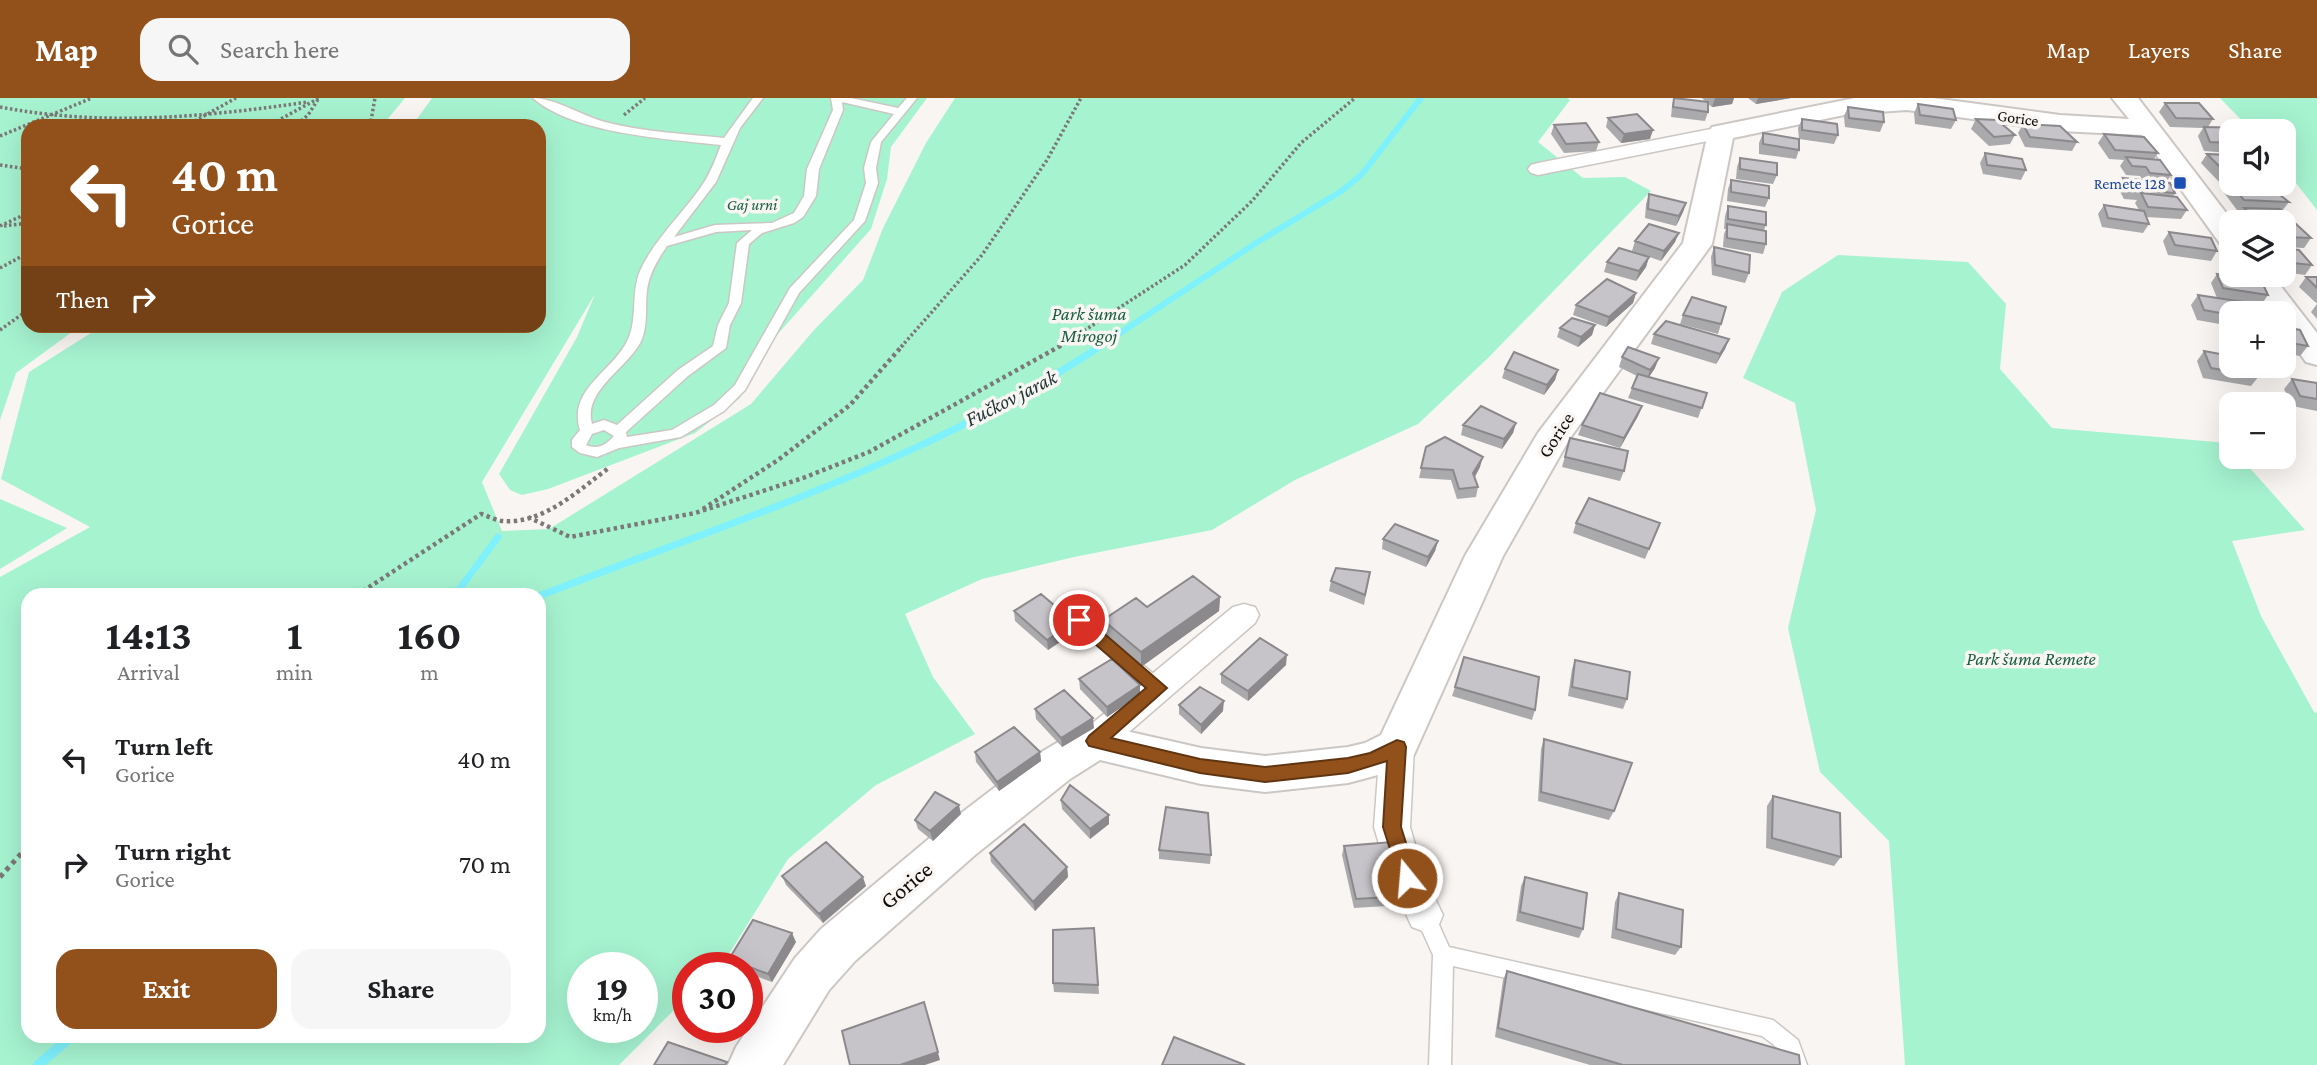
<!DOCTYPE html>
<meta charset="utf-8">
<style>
body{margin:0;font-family:"Crimson Pro",serif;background:#f6f6f6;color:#202124;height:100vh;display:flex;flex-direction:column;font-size:26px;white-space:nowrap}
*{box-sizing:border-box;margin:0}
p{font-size:23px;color:#757577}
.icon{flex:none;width:38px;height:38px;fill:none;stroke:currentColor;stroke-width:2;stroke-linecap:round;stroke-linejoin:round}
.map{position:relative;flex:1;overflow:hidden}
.sheet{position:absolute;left:21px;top:490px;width:525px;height:455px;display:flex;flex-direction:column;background:#fff;border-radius:21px;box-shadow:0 7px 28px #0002}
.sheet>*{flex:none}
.hud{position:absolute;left:21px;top:21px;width:525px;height:214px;border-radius:21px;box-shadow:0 7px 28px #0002;background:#92511b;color:#fff;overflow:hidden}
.tools{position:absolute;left:2219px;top:21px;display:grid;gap:14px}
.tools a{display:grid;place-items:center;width:77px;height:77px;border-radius:14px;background:#fff;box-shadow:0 7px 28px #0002;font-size:35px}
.speed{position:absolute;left:567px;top:854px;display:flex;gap:14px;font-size:35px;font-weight:700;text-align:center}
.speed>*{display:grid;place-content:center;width:91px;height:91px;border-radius:50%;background:#fff;box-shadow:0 7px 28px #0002;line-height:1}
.speed small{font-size:18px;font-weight:400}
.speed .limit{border:10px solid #d22;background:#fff;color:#111}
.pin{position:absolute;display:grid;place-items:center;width:60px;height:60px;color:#fff;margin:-30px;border:4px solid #fff;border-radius:50%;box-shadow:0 2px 7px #0007}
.me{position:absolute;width:77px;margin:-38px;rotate:343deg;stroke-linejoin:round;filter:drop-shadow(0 0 5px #0008)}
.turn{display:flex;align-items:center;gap:24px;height:147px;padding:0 35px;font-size:32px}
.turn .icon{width:91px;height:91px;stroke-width:2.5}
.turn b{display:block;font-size:49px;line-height:60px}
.then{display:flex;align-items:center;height:66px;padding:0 35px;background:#0003;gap:14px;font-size:26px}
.eta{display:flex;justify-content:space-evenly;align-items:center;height:119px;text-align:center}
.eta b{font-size:42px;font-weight:700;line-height:49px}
.action{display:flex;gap:14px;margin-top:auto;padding:14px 35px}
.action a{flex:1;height:80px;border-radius:21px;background:#92511b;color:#fff;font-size:28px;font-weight:700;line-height:80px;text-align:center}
.action a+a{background:#f6f6f6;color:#202124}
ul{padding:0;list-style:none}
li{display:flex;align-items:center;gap:21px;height:105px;padding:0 35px}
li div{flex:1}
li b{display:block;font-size:26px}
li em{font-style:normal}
header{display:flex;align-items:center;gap:42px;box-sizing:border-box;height:98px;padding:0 35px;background:#92511b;color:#fff}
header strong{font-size:33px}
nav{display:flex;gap:38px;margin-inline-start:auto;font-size:24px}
.search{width:490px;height:63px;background:#f6f6f6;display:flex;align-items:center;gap:18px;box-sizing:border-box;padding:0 24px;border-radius:21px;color:#757577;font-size:26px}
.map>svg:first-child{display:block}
.green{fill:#a6f3d0;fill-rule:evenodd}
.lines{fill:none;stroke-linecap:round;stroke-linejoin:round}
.stream-far2{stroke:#7ef1fc;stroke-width:6}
.stream-far1{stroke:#7ef1fc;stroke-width:7}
.stream{stroke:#7ef1fc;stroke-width:10}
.lane-casing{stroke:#cbc7c4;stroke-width:3}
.street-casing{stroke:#cbc7c4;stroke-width:3}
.secondary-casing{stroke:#cbc7c4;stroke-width:4}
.path-far2{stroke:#7b7877;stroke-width:3.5;stroke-dasharray:2.5 2.5;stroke-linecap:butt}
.path-far1{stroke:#7b7877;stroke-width:4.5;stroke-dasharray:3.5 3.5;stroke-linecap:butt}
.path{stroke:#7b7877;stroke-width:5;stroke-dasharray:4.5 4.5;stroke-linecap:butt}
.lane{fill:#fff;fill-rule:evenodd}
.street{fill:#fff;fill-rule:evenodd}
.secondary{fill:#fff;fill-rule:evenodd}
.wall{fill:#aaa9ac}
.shaded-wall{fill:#8b898c}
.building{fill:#c6c4c8;stroke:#8b898c;stroke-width:2}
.route{fill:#92511b;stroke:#5f3512;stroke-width:2}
.transit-dot{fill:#1a4fb4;stroke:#f9f5f2;stroke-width:2.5}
.labels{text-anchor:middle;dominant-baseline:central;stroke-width:7;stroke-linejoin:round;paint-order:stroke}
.far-street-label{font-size:16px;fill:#0e0d0c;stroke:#f9f5f2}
.far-transit-label{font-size:16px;fill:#164399;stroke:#f9f5f2;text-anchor:end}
.far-park-label{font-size:16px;font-style:italic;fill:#185e45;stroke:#f9f5f2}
.park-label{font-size:19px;font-style:italic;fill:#185e45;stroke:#f9f5f2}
.street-label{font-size:19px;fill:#0e0d0c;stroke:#f9f5f2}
.water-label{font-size:21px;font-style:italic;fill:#1e3335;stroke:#f9f5f2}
.near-street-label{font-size:23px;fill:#0e0d0c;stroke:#f9f5f2}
</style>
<header>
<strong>Map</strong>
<div class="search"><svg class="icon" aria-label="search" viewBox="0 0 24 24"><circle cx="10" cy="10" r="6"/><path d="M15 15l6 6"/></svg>Search here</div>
<nav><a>Map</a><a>Layers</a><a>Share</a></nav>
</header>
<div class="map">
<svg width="2317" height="967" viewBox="0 0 2317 967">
<rect width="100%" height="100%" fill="#f9f5f2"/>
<path class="green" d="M0 0H405L382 28H28V228H80L16 275 0 322Z
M432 0H927L891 49 887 81 871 131 776 238 740 300 695 335 548 391 522 397 510 392 499 376 577 239 595 196 482 384 502 433 549 431 751 306 814 232 863 182 883 130 926 45 955 0H1567L1570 2 1538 44 1583 80 1625 79 1651 93 1489 259 1418 326 1295 382 1212 432 1074 459 982 481 905 516 933 579 975 636 876 687 788 761 729 856 716 870H688V898L619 967H0V479L90 429 1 381 29 274 102 228H539V28H412ZM28 497H539V938H28ZM583 870H642V929H583Z
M2220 0H2317V112L2284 70V33H2252Z
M1838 157 1968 164 2006 206 2000 271 2052 330 2228 345 2231 349V359H2240L2305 432 2232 443 2261 518 2314 614 2317 615V967H1905L1889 743 1820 674 1788 530 1816 412 1795 305 1743 280 1782 194Z
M0 401 67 430 0 471Z"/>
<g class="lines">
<path class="stream-far2" d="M1099 249 1256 145 1343 92 1362 76 1421 0"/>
<path class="stream-far1" d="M455 497 498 439
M539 498C730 424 930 362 1102 247"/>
<path class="stream" d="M38 967 72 938"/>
<defs>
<path id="lane" d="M533 0C555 0 582 18 605 24 644 34 685 36 724 40L753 0H763L740 30 716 84 674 139 715 127 772 125 794 115 804 98 807 71 833 12 831 0H851L898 10 907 0H917L881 44 876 70 878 85 865 123 799 195 745 292 724 313 681 339 619 350 597 359 580 355 572 349V342L580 332C568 293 608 276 625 247 639 225 630 197 640 173 655 140 683 116 703 86 711 74 716 60 721 47 668 41 574 36 533 0ZM842 4 894 16 871 44 864 70 866 85 854 122 790 190 735 287 714 307 672 332 627 339 626 334 688 278 726 250 730 227 741 205 749 146 762 135 794 125 803 119 816 98 819 71 843 12ZM752 132 737 145 729 205 718 227 713 248 678 272 617 327 604 322 592 326C582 292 630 269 642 241 648 225 645 208 647 192 649 176 658 161 667 148L716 134ZM604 332 614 338C606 347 598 352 586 347L592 336Z
M1079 516 1085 518 1164 585 1166 590 1164 595H1152L1073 526 1071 522 1073 518Z
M1425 808 1432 811 1449 849 1773 922 1798 942 1807 967H1785C1784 953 1773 946 1762 938L1453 868 1451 967H1429L1433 857 1415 817 1418 811Z"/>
<path id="street" d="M1721 29 1728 31 1731 35 1728 39 1538 77 1531 75 1528 71 1531 67 1538 65Z
M1244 506 1255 509 1259 517 1255 525 1107 653 1095 657 1083 653 1078 643 1083 633 1233 509Z
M1397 635 1409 639 1414 649 1410 729 1424 778 1443 817 1438 829 1425 834 1412 829 1389 780 1374 729 1380 649 1385 639Z"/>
<path id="secondary" d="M1855 0H1933L2060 17 2129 21 2112 0H2138L2233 124H2231V150L2221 147 2142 37 2060 33 1907 12 1849 16 1733 40 1712 146 1570 340 1503 458 1412 661 1389 674 1348 685 1265 694 1201 686 1100 662 1070 681 975 757 855 863 829 892 783 967H728L736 949 795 860 821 831 943 729 1040 655 1080 631 1095 626 1201 650 1265 658 1348 649 1365 645 1381 637 1465 458 1538 335 1683 145 1708 35 1712 29Z
M2242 177H2272L2317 235V267L2306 264 2284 234V215H2270Z"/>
</defs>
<use href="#lane" class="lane-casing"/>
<use href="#street" class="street-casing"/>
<use href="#secondary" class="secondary-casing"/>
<path class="path-far2" d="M0 9C104 29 204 19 308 4
M624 17 645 0
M186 28 236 0
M268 28 319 0 308 17 295 28
M370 28 375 0
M0 38 92 0
M0 67 28 71
M0 128 28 115
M4 128 28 125
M0 170 28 155
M0 232 28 212
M901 249 982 157 1047 62 1081 0
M1059 249 1185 167 1252 103 1301 45 1355 0"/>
<path class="path-far1" d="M703 411 778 362 850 307 903 247
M528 419 570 439 695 415 803 380 869 354 1062 247
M357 497 481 416C488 418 495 422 502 423 543 427 580 391 610 369"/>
<path class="path" d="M0 779 28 748"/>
<use href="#lane" class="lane"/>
<use href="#street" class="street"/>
<use href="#secondary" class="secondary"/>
</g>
<path class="wall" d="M1674 0 1706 4 1702 0H1734L1732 6 1712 9 1708 6V14L1705 23 1671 19 1672 8Z
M1748 0H1791L1756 6Z
M2165 5 2213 21 2208 29 2231 33V55L2204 53 2198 38 2203 30 2170 29 2159 14Z
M1918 6 1956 22 1951 31 1915 26 1914 15Z
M1848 9 1884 24 1880 34 1845 29 1844 18Z
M1608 20 1650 41 1621 45 1606 29Z
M1802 21 1838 37 1834 46 1799 41V52L1796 61 1759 56V45L1763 35 1799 41 1798 30Z
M1976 21 2015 37 2010 46 1989 48 1971 31Z
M2023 26 2077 44 2072 53 2025 49 2018 35Z
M1554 27 1599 44 1596 53 1564 55 1551 36Z
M2104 36 2158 55 2154 61 2171 77 2166 85 2175 95 2173 99 2187 112 2181 121 2146 119 2149 126 2143 135 2102 129 2098 116 2104 107 2139 112 2135 105 2137 102 2124 101 2118 90 2123 80 2143 82 2140 78 2126 77 2120 68 2124 62 2109 61 2098 45Z
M1985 55 2026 72 2021 82 1983 76 1980 65Z
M2207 56 2231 57V86L2289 104 2282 113 2311 140 2304 150 2284 149V124H2242L2237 119 2242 112H2237L2222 92 2226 86H2221L2201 65Z
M1740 60 1777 77 1773 86 1736 81 1737 69Z
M1731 82 1769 100 1765 109 1727 103 1728 91Z
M1649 96 1686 105 1683 114 1676 128 1645 120 1646 106Z
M1728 108 1766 127 1764 132 1766 146 1763 156 1723 149 1724 136 1726 131H1724L1725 118Z
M2169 134 2217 153 2211 163 2168 157 2163 143Z
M1635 143 1675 144 1661 163 1632 153Z
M1714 149 1749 175 1745 185 1712 177 1711 159Z
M2284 150 2312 167 2305 177 2284 174Z
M1649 159 1646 169 1636 183 1604 174 1607 164Z
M2217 176 2268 197 2261 207 2217 200 2211 185Z
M2306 179H2317V205L2315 204 2299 189Z
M1636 195 1633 205 1606 229 1573 217 1576 207Z
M2198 197 2231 215V228L2197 222 2191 207Z
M2317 206V221L2311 214Z
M1683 217 1721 226 1718 236 1680 226Z
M1595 227 1592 237 1578 249 1557 239 1560 230Z
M2284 229 2308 248 2300 258 2284 255Z
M1654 236 1729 241 1725 251 1716 266 1651 246Z
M2204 253 2259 278 2251 288 2203 280 2197 263Z
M1622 259 1655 270 1649 279 1707 295 1698 320 1628 300 1637 278 1619 269Z
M1505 271 1558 272 1555 282 1544 297 1502 280Z
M2292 281 2317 285V313L2292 308 2284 291Z
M1642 308 1638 318 1620 350 1578 337 1582 327Z
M1516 325 1513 335 1502 351 1461 337 1463 327Z
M1570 340 1624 373 1620 383 1562 369Z
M1426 349 1480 369 1475 379 1478 389 1476 399 1457 401 1451 382 1419 380Z
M1576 425H1660L1645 461 1573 435Z
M1383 441 1438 443 1435 453 1426 469 1382 451Z
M1370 474 1364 507 1329 493 1331 483Z
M1220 499 1219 513 1141 569 1103 536V522L1147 509Z
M1014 513 1074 524 1075 534 1048 552 1015 523Z
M1575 562 1627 601 1623 611 1568 598 1572 571Z
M1286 567 1248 603 1221 585V576Z
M1079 581 1140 587V597L1107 619 1080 591Z
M1455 589 1535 612 1532 622 1452 598Z
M1179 607 1223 613 1201 636 1179 616Z
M1035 611 1094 630 1062 649 1036 621Z
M1544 641 1614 713 1609 722 1538 703 1541 651Z
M975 654H1040L1041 663 999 693 976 664Z
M1773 698 1841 759 1834 768 1766 750 1767 708Z
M1061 702 1109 726 1090 741 1062 711Z
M961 716 933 743 918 731 915 722Z
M1344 748 1405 798 1403 807 1354 810 1342 757Z
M1159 752 1211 757 1210 766 1159 761Z
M990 755 1067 769 1068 779 1035 813 991 764Z
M782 778 866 788 823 825 786 787Z
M1525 779 1583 831 1579 840 1516 823 1521 788Z
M1619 795 1681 849 1675 857 1611 840 1615 804Z
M1094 830 1099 896 1054 894 1053 885Z
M796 844 772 884 747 875V870H733L729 861Z
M1507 873 1800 967H1590L1495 939 1503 882Z
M703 929H741L735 941Z"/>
<path class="shaded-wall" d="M1715 0H1734L1732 6 1712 9Z
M1758 0H1791L1756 6Z
M1653 32 1650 41 1621 45 1624 36Z
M1686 105 1683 114 1676 128 1679 118Z
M1679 135 1675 144 1661 163 1664 153Z
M1649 159 1646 169 1636 183 1639 173Z
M1636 195 1633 205 1606 229 1609 219Z
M1595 227 1592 237 1578 249 1581 239Z
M1729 241 1725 251 1716 266 1720 256Z
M1659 260 1655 270 1647 282 1650 272Z
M1558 272 1555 282 1544 297 1547 287Z
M1642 308 1638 318 1620 350 1624 340Z
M1516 325 1513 335 1502 351 1504 341Z
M1483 359 1480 369 1471 385 1473 375Z
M1438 443 1435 453 1426 469 1428 459Z
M1220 499 1219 513 1141 569V554Z
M1074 524 1075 534 1048 552 1047 542Z
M1287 557 1286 567 1248 603V593Z
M1140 587V597L1107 619V609Z
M1224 603 1223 613 1201 636V627Z
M1093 620 1094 630 1062 649 1061 640Z
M1040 654 1041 663 999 693 997 684Z
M959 707 961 716 933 743 930 733Z
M1109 717V726L1090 741V731Z
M1067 769 1068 779 1035 813 1033 804Z
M863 779 866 788 823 825 819 816Z
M792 835 796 844 772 884 768 876Z
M752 894 756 902 747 919V902Z
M924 904 940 962 925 967H900Z
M732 929H741L735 941 730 933Z"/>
<path class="building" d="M1674 0 1708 4V14L1673 9Z
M2165 5H2199L2213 21 2176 20Z
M1918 6 1953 11 1956 22 1920 17Z
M1848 9 1883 14 1884 24 1849 20Z
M1637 16 1653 32 1624 36 1608 20Z
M1802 21 1837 26 1838 37 1802 32Z
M1976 21 1997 22 2015 37 1994 39Z
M1586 25 1599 44 1566 46 1554 27Z
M2023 26 2060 28 2077 44 2030 39Z
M2204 29 2247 30 2249 33H2231V45L2210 44Z
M1763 35 1799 41V52L1763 46Z
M2104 36 2144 39 2158 55 2115 52Z
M1985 55 2022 61 2026 72 1987 67Z
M2207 56 2231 57V77H2228Z
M2126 59 2160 62 2171 77 2150 75 2146 69 2132 68Z
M1740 60 1777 65V77L1740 71Z
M2123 80 2170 85 2175 95 2130 91Z
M1731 82 1769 88V100L1731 94Z
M2228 82H2231V86H2266L2289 104 2244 102Z
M2141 95 2177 99 2187 112 2148 109Z
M1649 96 1686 105 1679 118 1648 111Z
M2104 107 2144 113 2149 126 2108 120Z
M1728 108 1766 114V127L1728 121Z
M2244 110 2280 111 2311 140 2284 139V124H2258Z
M1649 126 1679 135 1664 153 1635 143Z
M1727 126 1766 133V146L1727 140Z
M2169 134 2211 140 2217 153 2175 147Z
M1714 149 1750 157 1749 175 1715 167Z
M1619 150 1649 159 1639 173 1607 164Z
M2284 150 2299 152 2312 167 2284 164Z
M2217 176 2261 182 2268 197 2223 190Z
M2306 179H2317V190Z
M1607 181 1636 195 1609 219 1576 207Z
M2198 197 2243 204 2248 215H2231V217L2204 212Z
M1692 199 1726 209 1721 226 1683 217Z
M1572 220 1595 227 1581 239 1560 230Z
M1666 223 1729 241 1720 256 1654 236Z
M2284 229 2300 232 2308 248 2284 244Z
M1628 249 1659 260 1650 272 1622 259Z
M2204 253 2231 258V268H2254L2259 278 2211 270Z
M1514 254 1558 272 1547 287 1505 271Z
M1638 276 1707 295 1702 310 1632 290Z
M2292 281 2317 285V301L2300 298Z
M1600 295 1642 308 1624 340 1582 327Z
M1481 308 1516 325 1504 341 1463 327Z
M1445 339 1483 359 1473 375 1478 389 1459 391 1453 372 1421 370 1426 349Z
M1570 340 1628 353 1624 373 1565 359Z
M1589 400 1660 425 1649 451 1576 425Z
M1395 426 1438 443 1428 459 1383 441Z
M1336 470 1370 474 1365 497 1331 483Z
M1193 478 1220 499 1141 554 1103 522 1136 500 1147 509Z
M1041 496 1074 524 1047 542 1014 513Z
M1260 540 1287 557 1248 593 1221 576Z
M1464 559 1539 579 1535 612 1455 589Z
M1112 561 1140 587 1107 609 1079 581Z
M1575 562 1630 574 1627 601 1572 589Z
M1200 589 1224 603 1201 627 1179 607Z
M1064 592 1093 620 1061 640 1035 611Z
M1014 629 1040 654 997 684 975 654Z
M1544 641 1632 665 1614 713 1541 694Z
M1070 687 1109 717 1090 731 1061 702Z
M935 694 959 707 930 733 915 722Z
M1773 698 1840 715 1841 759 1772 740Z
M1166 709 1208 715 1211 757 1159 752Z
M1024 726 1067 769 1033 804 990 755Z
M826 744 863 779 819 816 782 778Z
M1392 744 1405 798 1356 801 1344 748Z
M1525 779 1587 795 1583 831 1520 814Z
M1619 795 1683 812 1681 849 1616 831Z
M753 822 792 835 768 876 729 861Z
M1094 830 1098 887 1053 885V832Z
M1507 873 1799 957 1800 967H1623L1498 930Z
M747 892 752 894 747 902Z
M924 904 938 954 900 967H850L842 933Z
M720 929H732L730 933Z
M1174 939 1245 967H1162Z
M668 944 727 964 725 967H654Z"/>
<path class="route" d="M1079 516 1084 518 1167 590 1111 640 1200 661 1265 669 1348 660 1370 655 1397 642 1404 644 1406 649 1401 729 1417 780 1414 786 1407 788 1401 786 1383 729 1387 663 1348 675 1265 684 1200 675 1089 648 1086 643 1089 638 1146 590 1073 527 1071 522 1073 518Z"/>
<rect class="transit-dot" x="2173" y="78" width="14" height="14" rx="3.5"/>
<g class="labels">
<g class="far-street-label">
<text transform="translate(2018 20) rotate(8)">Gorice</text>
</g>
<g class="far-transit-label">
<text x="2166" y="85">Remete 128</text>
</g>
<g class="far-park-label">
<text x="752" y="106">Gaj urni</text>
</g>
<g class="park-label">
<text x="1089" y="215">Park šuma<tspan x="1089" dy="22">Mirogoj</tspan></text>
<text x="2031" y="560">Park šuma Remete</text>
</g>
<g class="street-label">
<text transform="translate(1556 337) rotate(-57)">Gorice</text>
</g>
<g class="water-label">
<text transform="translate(1011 300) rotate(-27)">Fučkov jarak</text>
</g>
<g class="near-street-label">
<text transform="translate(906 787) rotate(-40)">Gorice</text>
</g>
</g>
</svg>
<div class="tools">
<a><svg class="icon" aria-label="sound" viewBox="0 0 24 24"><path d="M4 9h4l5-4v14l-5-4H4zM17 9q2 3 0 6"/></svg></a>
<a><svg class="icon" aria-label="layers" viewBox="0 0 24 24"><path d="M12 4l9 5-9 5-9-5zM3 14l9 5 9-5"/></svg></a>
<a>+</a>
<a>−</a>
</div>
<div class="speed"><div>19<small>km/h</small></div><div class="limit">30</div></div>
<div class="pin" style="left:1079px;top:522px;background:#d93025"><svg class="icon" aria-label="arrive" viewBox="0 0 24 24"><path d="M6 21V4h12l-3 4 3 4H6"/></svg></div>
<svg class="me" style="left:1407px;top:780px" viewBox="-20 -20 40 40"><circle r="17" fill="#92511b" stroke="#fff" stroke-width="3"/><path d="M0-11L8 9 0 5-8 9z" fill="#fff"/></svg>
<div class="hud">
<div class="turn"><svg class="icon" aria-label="left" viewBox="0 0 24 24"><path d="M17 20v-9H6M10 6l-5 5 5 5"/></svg><div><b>40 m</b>Gorice</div></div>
<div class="then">Then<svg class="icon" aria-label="right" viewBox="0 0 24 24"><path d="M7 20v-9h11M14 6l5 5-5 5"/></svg></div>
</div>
<section class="sheet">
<div class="eta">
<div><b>14:13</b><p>Arrival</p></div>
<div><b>1</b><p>min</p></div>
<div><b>160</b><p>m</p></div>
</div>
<ul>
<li><svg class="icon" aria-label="left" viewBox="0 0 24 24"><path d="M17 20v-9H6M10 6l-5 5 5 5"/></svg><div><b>Turn left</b><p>Gorice</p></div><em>40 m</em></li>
<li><svg class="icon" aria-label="right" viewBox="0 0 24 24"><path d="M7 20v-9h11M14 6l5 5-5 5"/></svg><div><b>Turn right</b><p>Gorice</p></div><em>70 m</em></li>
</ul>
<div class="action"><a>Exit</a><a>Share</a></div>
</section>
</div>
